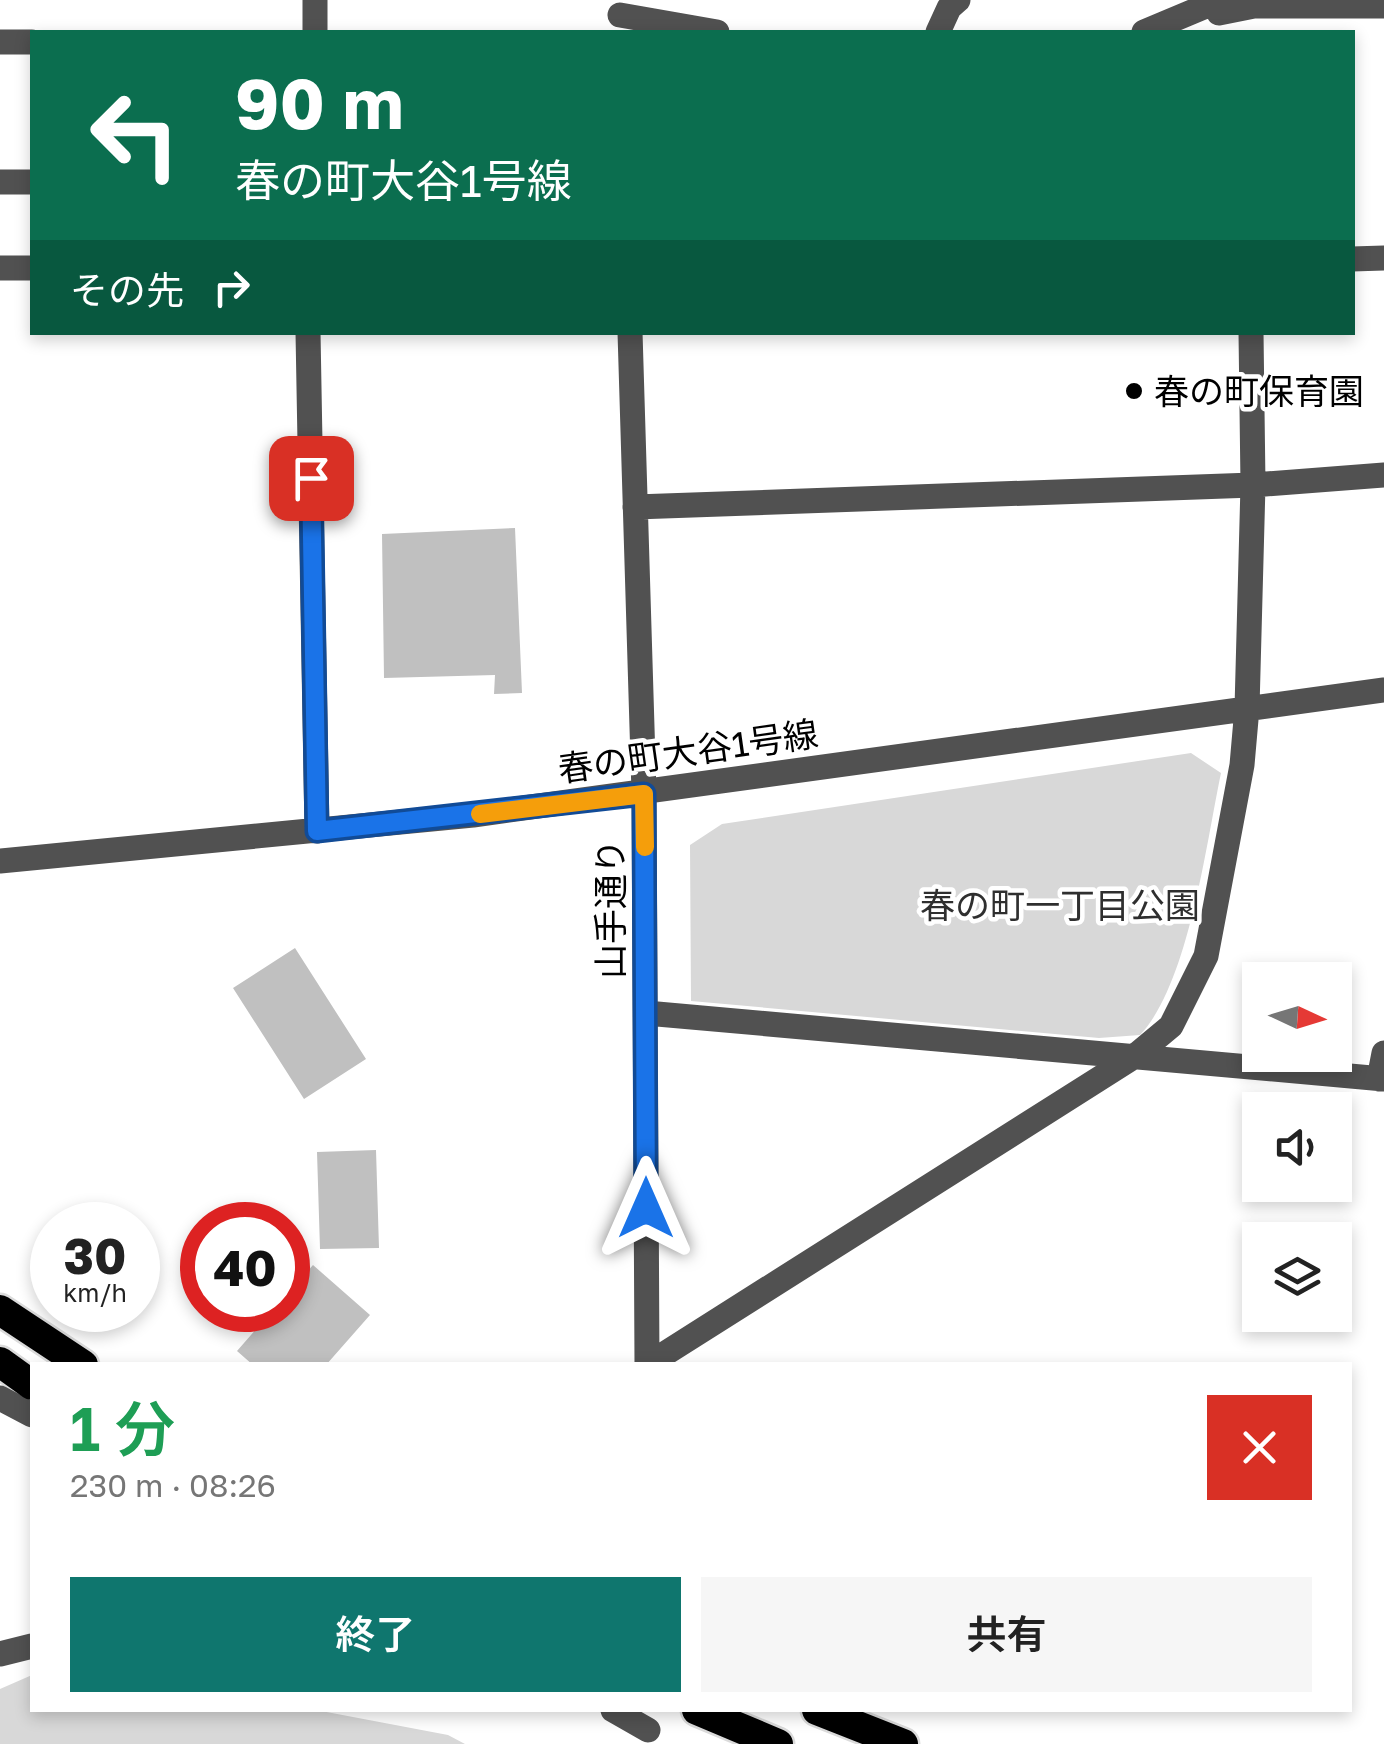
<!DOCTYPE html>
<html lang="ja">
<meta charset="utf-8">
<style>
body{margin:0;font-family:"Golos Text","Noto Sans JP",sans-serif;background:#f6f6f6;color:#222;height:100vh;display:flex;flex-direction:column;font-size:38px;white-space:nowrap}
*{box-sizing:border-box;margin:0}
p{font-size:32px;color:#767676}
.icon{flex:none;width:55px;height:55px;fill:none;stroke:currentColor;stroke-width:2;stroke-linecap:round;stroke-linejoin:round}
.map{position:relative;flex:1;overflow:hidden}
.panel{position:absolute;left:30px;top:1362px;width:1322px;height:350px;display:flex;flex-direction:column;background:#fff;border-radius:0px;box-shadow:0 5px 15px #0003}
.panel>*{flex:none}
.banner{position:absolute;left:30px;top:30px;width:1325px;height:305px;border-radius:0px;box-shadow:0 5px 15px #0003;background:#0b6e4f;color:#fff;overflow:hidden}
.needle{width:65px;rotate:94deg}
.tools{position:absolute;left:1242px;top:962px;display:grid;gap:20px}
.tools a{display:grid;place-items:center;width:110px;height:110px;border-radius:0px;background:#fff;box-shadow:0 5px 15px #0003;font-size:50px}
.speed{position:absolute;left:30px;top:1202px;display:flex;gap:20px;font-size:50px;font-weight:700;text-align:center}
.speed>*{display:grid;place-content:center;width:130px;height:130px;border-radius:50%;background:#fff;box-shadow:0 5px 15px #0003;line-height:1}
.speed small{font-size:25px;font-weight:400}
.speed .limit{border:15px solid #d22;background:#fff;color:#111}
.pin{position:absolute;display:grid;place-items:center;width:85px;height:85px;color:#fff;margin:-42px;border-radius:20px;box-shadow:0 5px 15px #0006}
.me{position:absolute;width:110px;margin:-55px;rotate:0deg;stroke-linejoin:round;filter:drop-shadow(0 0 8px #0008)}
.turn{display:flex;align-items:center;gap:35px;height:210px;padding:0 40px;font-size:45px}
.turn .icon{width:130px;height:130px;stroke-width:2.5}
.turn b{display:block;font-size:70px;line-height:85px}
.then{display:flex;align-items:center;height:95px;padding:0 40px;background:#0003;gap:20px;font-size:38px}
.round{display:grid;place-items:center;flex:none;width:105px;height:105px;border-radius:0px;background:#f6f6f6}
.headline{display:flex;align-items:center;justify-content:space-between;height:170px;padding:0 40px}
h1{font-size:60px;font-weight:600;line-height:75px;color:#1e9e55}
.button{display:flex;gap:20px;margin-top:auto;padding:20px 40px}
.button a{flex:1;height:115px;border-radius:0px;background:#0f766e;color:#fff;font-size:40px;font-weight:600;line-height:115px;text-align:center}
.button a+a{background:#f6f6f6;color:#222}
.map>svg:first-child{display:block}
.green{fill:#d8d8d8}
.building{fill:#c0c0c0}
.lines{fill:none;stroke-linecap:round;stroke-linejoin:round}
.highway-casing{stroke:#dbdbdb;stroke-width:35}
.minor{stroke:#515151;stroke-width:25}
.highway{stroke:#000;stroke-width:30}
.route-casing{stroke:#114b97;stroke-width:25}
.route{stroke:#1a73e8;stroke-width:18}
.slow{stroke:#f59e0b;stroke-width:18}
.poi-dot{fill:#000;stroke:#fff;stroke-width:4}
.labels{text-anchor:middle;dominant-baseline:central;stroke-width:9;stroke-linejoin:round;paint-order:stroke}
.poi-label{font-size:35px;fill:#000;stroke:#fff;text-anchor:start}
.street-label{font-size:35px;fill:#000;stroke:#fff}
.park-label{font-size:35px;fill:#2f2f2f;stroke:#fff}
</style>
<div class="map">
<svg width="1384" height="1744" viewBox="0 0 1384 1744">
<rect width="100%" height="100%" fill="#fff"/>
<path class="green" d="M1191 753 1221 773C1206 844 1189 983 1140 1035L1099 1038 691 1001 690 845 722 824Z
M32 1675V1710H316L448 1735 465 1744H0V1689Z"/>
<path class="building" d="M515 528 522 693 494 694 495 675 384 678 382 534Z
M295 948 366 1059 304 1099 233 988Z
M376 1150 379 1248 320 1249 317 1152Z
M313 1265 370 1315 326 1365H253L237 1351 273 1310H288V1293Z"/>
<g class="lines">
<defs>
<path id="highway" d="M0 1310 83 1365
M0 1362 32 1385
M697 1710 778 1744
M817 1710 903 1744"/>
</defs>
<use href="#highway" class="highway-casing"/>
<path class="minor" d="M1219 13 1254 6H1384
M620 15 717 32
M315 32V0
M938 32 949 8 958 0
M1144 32 1218 1
M0 42H32
M0 182H32
M1352 259 1384 258
M0 268H32
M308 332 317 831
M630 332 644 793 647 1365
M635 507 1253 485 1384 475
M0 861 473 815 1384 690
M646 1013 1384 1079
M1379 1079 1384 1053
M647 1365 1135 1056 1171 1026 1206 956 1242 765 1247 708 1253 485 1251 332
M0 1398 32 1415
M0 1654 32 1646
M613 1710 648 1730"/>
<use href="#highway" class="highway"/>
</g>
<g class="lines">
<defs>
<path id="route" d="M311 478 317 831 644 794 646 1208"/>
</defs>
<use href="#route" class="route-casing"/>
<use href="#route" class="route"/>
<path class="slow" d="M480 814 644 794 645 847"/>
</g>
<circle class="poi-dot" cx="1134" cy="391" r="10"/>
<g class="labels">
<g class="poi-label">
<text x="1154" y="391">春の町保育園</text>
</g>
<g class="street-label">
<text transform="translate(688 751) rotate(-8)">春の町大谷1号線</text>
<text transform="translate(610 909) rotate(-90)">山手通り</text>
</g>
<g class="park-label">
<text x="1060" y="905">春の町一丁目公園</text>
</g>
</g>
</svg>
<div class="tools">
<a><svg class="needle" viewBox="-14 -14 28 28"><path d="M0-13l5 13h-10z" fill="#e53935"/><path d="M0 13l5-13h-10z" fill="#767676"/></svg></a>
<a><svg class="icon" aria-label="sound" viewBox="0 0 24 24"><path d="M4 9h4l5-4v14l-5-4H4zM17 9q2 3 0 6"/></svg></a>
<a><svg class="icon" aria-label="layers" viewBox="0 0 24 24"><path d="M12 4l9 5-9 5-9-5zM3 14l9 5 9-5"/></svg></a>
</div>
<div class="speed"><div>30<small>km/h</small></div><div class="limit">40</div></div>
<div class="pin" style="left:311px;top:478px;background:#d93025"><svg class="icon" aria-label="arrive" viewBox="0 0 24 24"><path d="M6 21V4h12l-3 4 3 4H6"/></svg></div>
<svg class="me" style="left:646px;top:1208px" viewBox="-20 -20 40 40"><path d="M0-17L14 15 0 8-14 15z" fill="#1a73e8" stroke="#fff" stroke-width="4"/></svg>
<div class="banner">
<div class="turn"><svg class="icon" aria-label="left" viewBox="0 0 24 24"><path d="M17 20v-9H6M10 6l-5 5 5 5"/></svg><div><b>90 m</b>春の町大谷1号線</div></div>
<div class="then">その先<svg class="icon" aria-label="right" viewBox="0 0 24 24"><path d="M7 20v-9h11M14 6l5 5-5 5"/></svg></div>
</div>
<section class="panel">
<div class="headline"><div><h1>1 分</h1><p>230 m · 08:26</p></div><a class="round" style="background:#d93025;color:#fff"><svg class="icon" aria-label="close" viewBox="0 0 24 24"><path d="M6 6l12 12M18 6L6 18"/></svg></a></div>
<div class="button"><a>終了</a><a>共有</a></div>
</section>
</div>
